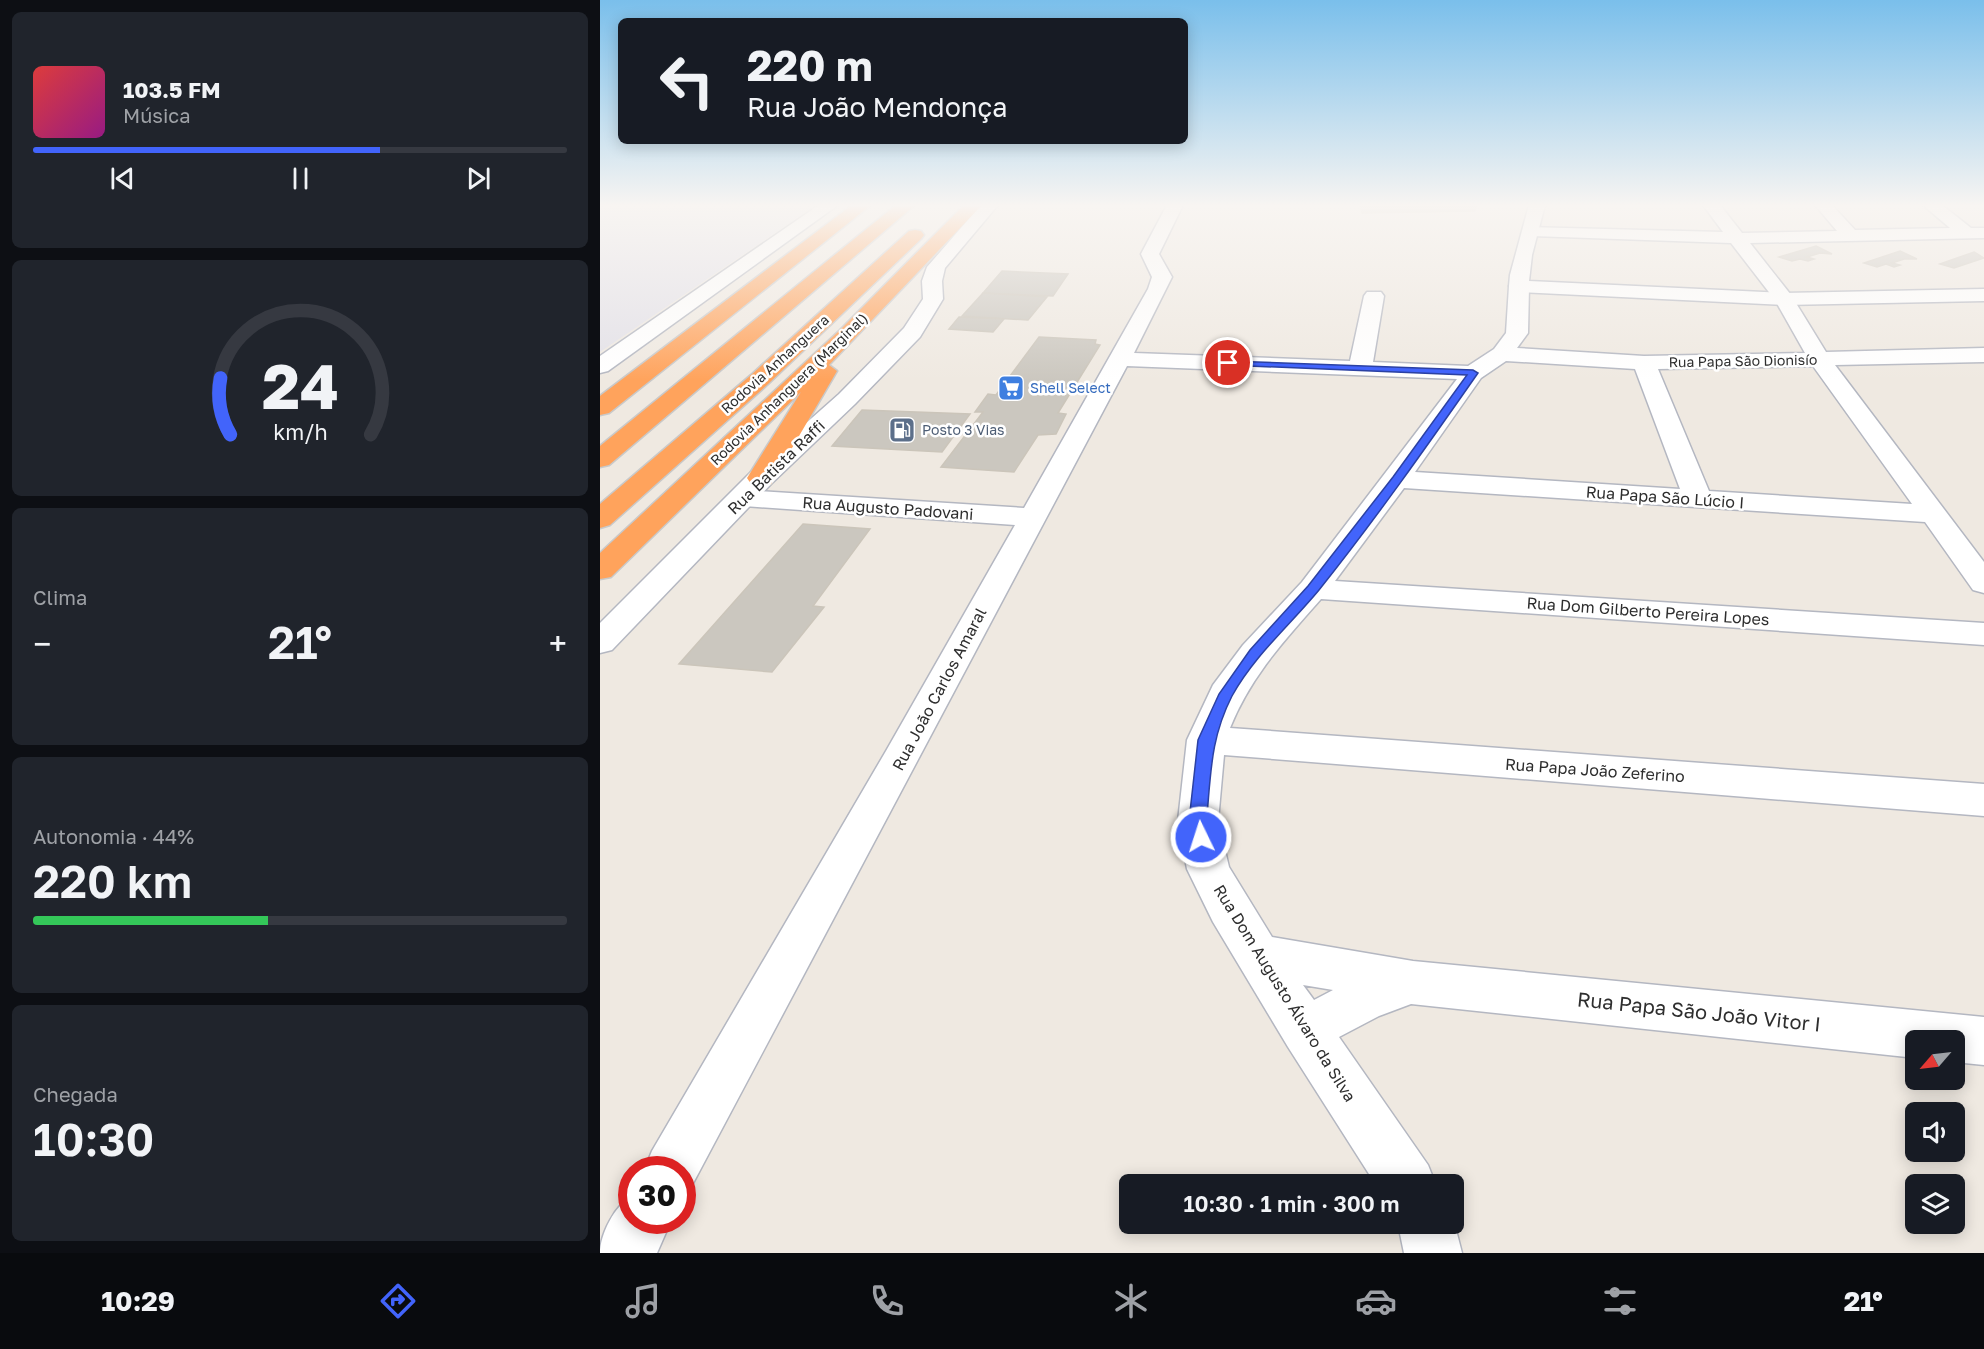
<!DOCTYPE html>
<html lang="pt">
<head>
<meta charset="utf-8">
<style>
  body { margin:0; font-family:"Golos Text",sans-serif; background:#20242c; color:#f1f3f6; height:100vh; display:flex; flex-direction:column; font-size:22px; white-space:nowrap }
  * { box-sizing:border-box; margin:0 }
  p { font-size:20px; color:#9ea1a6 }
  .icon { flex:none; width:33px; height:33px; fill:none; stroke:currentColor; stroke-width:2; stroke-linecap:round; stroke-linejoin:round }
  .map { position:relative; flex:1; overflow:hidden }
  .side { display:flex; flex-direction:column; gap:12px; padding:12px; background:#0d0f14; width:600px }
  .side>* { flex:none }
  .top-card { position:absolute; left:18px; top:18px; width:570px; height:126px; border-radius:9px; box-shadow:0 3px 15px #0003; background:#171b24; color:#f1f3f6; overflow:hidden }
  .needle { width:39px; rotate:242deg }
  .controls { position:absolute; left:1305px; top:1030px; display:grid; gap:12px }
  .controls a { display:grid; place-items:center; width:60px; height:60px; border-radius:9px; background:#171b24; box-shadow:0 3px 15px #0003; font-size:30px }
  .speed { position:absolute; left:18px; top:1156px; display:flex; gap:12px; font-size:30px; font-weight:700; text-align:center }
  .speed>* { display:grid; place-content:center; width:78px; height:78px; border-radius:50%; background:#171b24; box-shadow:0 3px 15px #0003; line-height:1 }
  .speed .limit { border:9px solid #d22; background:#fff; color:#111 }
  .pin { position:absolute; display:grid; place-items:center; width:51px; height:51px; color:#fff; margin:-26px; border:3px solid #fff; border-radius:50%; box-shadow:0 2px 6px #0007 }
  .me { position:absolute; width:66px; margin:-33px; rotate:356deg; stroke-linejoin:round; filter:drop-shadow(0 0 4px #0008) }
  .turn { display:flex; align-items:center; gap:21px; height:126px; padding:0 30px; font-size:27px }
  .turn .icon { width:78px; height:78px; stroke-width:2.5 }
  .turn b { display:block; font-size:42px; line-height:51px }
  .big { font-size:45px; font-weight:600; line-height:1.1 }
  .side .tile { flex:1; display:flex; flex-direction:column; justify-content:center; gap:9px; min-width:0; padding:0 21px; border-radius:9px; background:#20242c }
  .side .dial { align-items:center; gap:0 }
  .dial svg { height:156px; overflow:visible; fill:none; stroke:#363941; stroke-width:7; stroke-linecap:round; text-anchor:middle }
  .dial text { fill:#f1f3f6; stroke:none }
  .song { display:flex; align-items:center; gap:18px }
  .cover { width:72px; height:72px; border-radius:9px; background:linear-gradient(135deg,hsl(0 70% 55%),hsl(310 70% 35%)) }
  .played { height:6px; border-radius:3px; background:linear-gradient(90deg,#4264fb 65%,#363941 65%) }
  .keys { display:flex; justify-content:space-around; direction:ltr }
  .heat { display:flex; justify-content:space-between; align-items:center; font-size:33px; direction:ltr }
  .charge { height:9px; border-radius:4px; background:linear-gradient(90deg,#34c759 44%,#363941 0) }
  .trip { position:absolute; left:519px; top:1174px; width:345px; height:60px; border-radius:9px; background:#171b24; box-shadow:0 3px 15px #0003; font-weight:600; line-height:60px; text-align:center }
  .dock { display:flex; height:96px; justify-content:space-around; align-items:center; background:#090b0e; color:#9ea1a6 }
  .dock .icon { width:42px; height:42px }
  .dock .active { color:#4264fb }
  .dock b { font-size:27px; color:#f1f3f6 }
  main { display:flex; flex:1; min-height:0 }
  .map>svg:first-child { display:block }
  .industrial { fill:#e3e1e8 }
  .building { fill:#cbc7bf; stroke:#cbc5ba; stroke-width:1.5 }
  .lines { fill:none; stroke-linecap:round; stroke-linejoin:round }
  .street-casing { stroke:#b4b7c1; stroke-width:3 }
  .secondary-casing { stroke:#b4b7c1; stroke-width:3 }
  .highway-casing { stroke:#c9c9c9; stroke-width:3 }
  .street { fill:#fff; fill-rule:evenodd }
  .secondary { fill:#fff; fill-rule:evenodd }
  .highway { fill:#ffa35c; fill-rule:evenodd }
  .route { fill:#4264fb; stroke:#2b41a3; stroke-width:1.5 }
  .labels { text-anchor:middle; stroke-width:5; stroke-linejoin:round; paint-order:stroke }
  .far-street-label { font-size:14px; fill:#2e2e2e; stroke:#fff }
  .far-shop-label { font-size:14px; fill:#366cbe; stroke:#fff; text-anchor:start }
  .far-service-label { font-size:14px; fill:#4e5e75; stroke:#fff; text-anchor:start }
  .street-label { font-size:16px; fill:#2e2e2e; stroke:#fff }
  .near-street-label { font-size:20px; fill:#2e2e2e; stroke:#fff }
</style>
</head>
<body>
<main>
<section class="side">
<div class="tile">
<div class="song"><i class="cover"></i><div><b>103.5 FM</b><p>Música</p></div></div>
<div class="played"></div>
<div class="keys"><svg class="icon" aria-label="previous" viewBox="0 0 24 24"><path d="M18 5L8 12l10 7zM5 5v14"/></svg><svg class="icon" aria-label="pause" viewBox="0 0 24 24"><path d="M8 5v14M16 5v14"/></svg><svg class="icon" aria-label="next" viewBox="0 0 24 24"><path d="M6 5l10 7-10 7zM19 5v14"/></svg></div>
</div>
<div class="tile dial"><svg viewBox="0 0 100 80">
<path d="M14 69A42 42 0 1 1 86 69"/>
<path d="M14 69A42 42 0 0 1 9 40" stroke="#4264fb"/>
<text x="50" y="56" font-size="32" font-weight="700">24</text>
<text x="50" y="72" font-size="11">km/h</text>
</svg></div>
<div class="tile"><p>Clima</p>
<div class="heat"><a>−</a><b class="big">21°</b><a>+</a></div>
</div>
<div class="tile"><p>Autonomia · 44%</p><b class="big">220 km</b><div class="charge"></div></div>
<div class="tile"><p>Chegada</p><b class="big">10:30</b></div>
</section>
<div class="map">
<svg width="1384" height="1253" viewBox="0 0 1384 1253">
  <rect width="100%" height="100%" fill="#efe9e1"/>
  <path class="industrial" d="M0,205h216l-216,147z"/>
  <g class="building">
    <path d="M760,205h116l-1,6 -113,2z"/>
    <path d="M1216,246l16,8 -12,-1 -13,4 7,2 -6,2 -8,-2 -8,2 -13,-4z"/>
    <path d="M1300,251l17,8h-13l-12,4 8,2 -6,2 -8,-3 -9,3 -13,-4z"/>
    <path d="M1374,252l10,6 -30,10 -14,-4z"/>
    <path d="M402,271l66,3 -15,22 -70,-3z"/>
    <path d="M383,293l64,4 -19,23 -66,-4z"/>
    <path d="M359,317l45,2 -11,13 -44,-3z"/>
    <path d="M439,337l57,3 -1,4 5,1 -42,68 8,1 -10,20 -18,1 -24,37 -73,-5 42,-55h-8l13,-18 8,1z"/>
    <path d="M262,410l108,4 -28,38 -110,-6z"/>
    <path d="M203,524l67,5 -57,77 11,1 -52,65 -93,-8z"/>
  </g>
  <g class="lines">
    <defs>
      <g id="street">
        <path d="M567,205h16l-24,49 13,23 -38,76 216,8 14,-65 3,-4h14l3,4 -11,66 95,4 26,-17 12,-16 3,-47 10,-6 10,6 -1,47 -11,15 127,8 161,-3 -30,-53 -44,-57 -199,-7 -6,-1 -3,-4 3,-4 197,5 -20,-27h17l22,28 95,-2 -22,-26h17l23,25 95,-2 -27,-23h19l29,23h13v10l-234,5 41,52 35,57 158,-4v14l-149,3 149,197v31l-11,-3 -48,-68 -521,-34 -69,93 649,42v22l-663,-46c-37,42 -70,77 -91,129l754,56v32l-760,-61 -6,66 11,46 43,70 141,24 571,56v48l-30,-3v-21h-38v17l-505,-54 -32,12 -40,21 89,128 8,20h-60l-88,-138 -75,-125 -26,-53 -9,-48 9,-81 26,-55 30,-40 59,-63 155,-203 -330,-13 -437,823 -8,4v-23h-38l8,-19 234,-400 129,-226 -271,-19 -10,-2 -4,-6 4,-6 10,-2 280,18 124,-219 4,-12 -11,-23zM906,361l129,8 45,120 -265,-17 66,-94zM1213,366l99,138 -203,-13 -51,-122zM703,985l30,5 -19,10z"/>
        <path d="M32,1197v24h39l-14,32h-57c0,-18 15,-49 32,-56z"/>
        <path d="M854,1222l8,31h-58l-6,-29h56z"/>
      </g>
      <g id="secondary">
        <path d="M219,205h19l-230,166 -8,2v-17z"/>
        <path d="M381,205h17l-53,63 -3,13 1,18 -23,38 -65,67 -84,80 -159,166 -12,3v-30l151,-151 88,-78 65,-66 19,-29 -1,-18 5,-14z"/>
        <path d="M929,205h16l-13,50 -3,26 255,12 200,-4v12l-200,4 -265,-13 -10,-6 1,-11z"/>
      </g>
      <g id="highway">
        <path d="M252,205h19l-262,208 -9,2v-19z"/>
        <path d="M296,205h19l-306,260 -9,2v-21z"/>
        <path d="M364,205h18l-153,160 8,6 -66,113 -10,2 -10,-2 -4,-6 54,-86 -190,185 -11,2v-26l240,-223z"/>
        <path d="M315,230l6,1 3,4 -3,4 -154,146 -157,140 -10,3v-24l151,-129 158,-144z"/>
      </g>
    </defs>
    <use href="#street" class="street-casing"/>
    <use href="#secondary" class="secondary-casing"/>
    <use href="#highway" class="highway-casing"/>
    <use href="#street" class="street"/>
    <use href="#secondary" class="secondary"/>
    <use href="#highway" class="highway"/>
  </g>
  <linearGradient id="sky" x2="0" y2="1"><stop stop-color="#7abfeb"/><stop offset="0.54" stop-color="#f8f5f2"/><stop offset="1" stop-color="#f8f5f2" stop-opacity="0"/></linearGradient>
  <rect width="1384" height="381" fill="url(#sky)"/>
  <path class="route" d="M628,361l245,9 5,3c-51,73 -103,147 -159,217 -29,35 -65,66 -87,106 -21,41 -21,75 -25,119 -1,10 4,18 0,27h-12l-6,-21 9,-81 21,-46 31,-44 58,-64 85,-109 74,-102 -242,-10 -1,-2z"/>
  <defs>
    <symbol id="supermarket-square" viewBox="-11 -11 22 22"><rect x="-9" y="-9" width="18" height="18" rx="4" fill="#3f7fe0" stroke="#fff"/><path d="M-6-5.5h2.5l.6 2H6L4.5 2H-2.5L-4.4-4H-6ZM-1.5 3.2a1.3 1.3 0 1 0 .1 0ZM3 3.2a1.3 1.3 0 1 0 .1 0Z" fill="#fff"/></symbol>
    <symbol id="fuel-square" viewBox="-11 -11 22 22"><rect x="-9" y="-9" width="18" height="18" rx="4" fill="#5c6f8a" stroke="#fff"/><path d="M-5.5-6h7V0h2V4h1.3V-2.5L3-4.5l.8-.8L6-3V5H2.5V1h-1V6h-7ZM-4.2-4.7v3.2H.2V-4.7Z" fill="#fff"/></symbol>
  </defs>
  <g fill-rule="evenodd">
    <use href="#supermarket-square" x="396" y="373" width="30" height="30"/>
    <use href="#fuel-square" x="287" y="415" width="30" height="30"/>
  </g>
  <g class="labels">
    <g class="far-street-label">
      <text transform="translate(1143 361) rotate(-1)" y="5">Rua Papa São Dionisío</text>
      <text transform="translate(175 364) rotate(-42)" y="5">Rodovia Anhanguera</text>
      <text transform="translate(189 389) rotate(-44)" y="5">Rodovia Anhanguera (Marginal)</text>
    </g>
    <g class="far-shop-label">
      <text x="430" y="393">Shell Select</text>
    </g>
    <g class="far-service-label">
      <text x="322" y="435">Posto 3 Vias</text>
    </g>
    <g class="street-label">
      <text transform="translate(176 467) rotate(-44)" y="6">Rua Batista Raffi</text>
      <text transform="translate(1065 497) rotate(4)" y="6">Rua Papa São Lúcio I</text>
      <text transform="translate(288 508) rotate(4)" y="6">Rua Augusto Padovani</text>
      <text transform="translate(1048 611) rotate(4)" y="6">Rua Dom Gilberto Pereira Lopes</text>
      <text transform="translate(339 689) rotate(-62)" y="6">Rua João Carlos Amaral</text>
      <text transform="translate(995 770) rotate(4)" y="6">Rua Papa João Zeferino</text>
      <text transform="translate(685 993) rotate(58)" y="6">Rua Dom Augusto Álvaro da Silva</text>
    </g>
    <g class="near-street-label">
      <text transform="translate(1099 1012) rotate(6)" y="7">Rua Papa São João Vitor I</text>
    </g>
  </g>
</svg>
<div class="controls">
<a><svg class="needle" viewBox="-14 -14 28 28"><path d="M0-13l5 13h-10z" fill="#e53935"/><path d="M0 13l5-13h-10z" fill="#9ea1a6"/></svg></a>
<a><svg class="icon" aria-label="sound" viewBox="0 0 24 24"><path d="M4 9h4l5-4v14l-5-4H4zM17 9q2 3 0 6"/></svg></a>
<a><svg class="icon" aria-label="layers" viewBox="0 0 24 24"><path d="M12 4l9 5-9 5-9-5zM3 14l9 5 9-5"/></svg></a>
</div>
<div class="speed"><div class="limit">30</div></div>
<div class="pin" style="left:628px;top:363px;background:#d93025"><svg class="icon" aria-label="arrive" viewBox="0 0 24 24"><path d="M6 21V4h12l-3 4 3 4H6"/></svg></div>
<svg class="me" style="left:601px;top:837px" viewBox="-20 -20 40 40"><circle r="17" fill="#4264fb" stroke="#fff" stroke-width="3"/><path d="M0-11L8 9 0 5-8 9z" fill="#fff"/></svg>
<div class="trip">10:30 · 1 min · 300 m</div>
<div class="top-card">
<div class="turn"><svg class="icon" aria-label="left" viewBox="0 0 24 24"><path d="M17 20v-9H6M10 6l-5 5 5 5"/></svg><div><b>220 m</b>Rua João Mendonça</div></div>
</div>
</div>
</main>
<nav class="dock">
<b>10:29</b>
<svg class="icon active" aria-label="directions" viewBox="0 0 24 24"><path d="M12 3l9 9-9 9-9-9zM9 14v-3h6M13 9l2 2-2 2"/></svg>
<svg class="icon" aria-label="music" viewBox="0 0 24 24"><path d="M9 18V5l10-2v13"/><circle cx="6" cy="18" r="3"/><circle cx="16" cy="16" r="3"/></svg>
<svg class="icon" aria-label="phone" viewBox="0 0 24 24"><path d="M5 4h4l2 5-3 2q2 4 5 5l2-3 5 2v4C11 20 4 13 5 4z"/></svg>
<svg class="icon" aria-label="climate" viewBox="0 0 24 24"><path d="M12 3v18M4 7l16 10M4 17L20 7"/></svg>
<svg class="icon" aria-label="car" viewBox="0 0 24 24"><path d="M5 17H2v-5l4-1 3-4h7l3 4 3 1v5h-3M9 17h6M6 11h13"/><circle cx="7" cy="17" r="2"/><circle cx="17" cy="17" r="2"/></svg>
<svg class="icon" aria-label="filters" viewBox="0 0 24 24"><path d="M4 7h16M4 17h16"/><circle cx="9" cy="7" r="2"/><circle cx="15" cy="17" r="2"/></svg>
<b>21°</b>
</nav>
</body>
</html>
